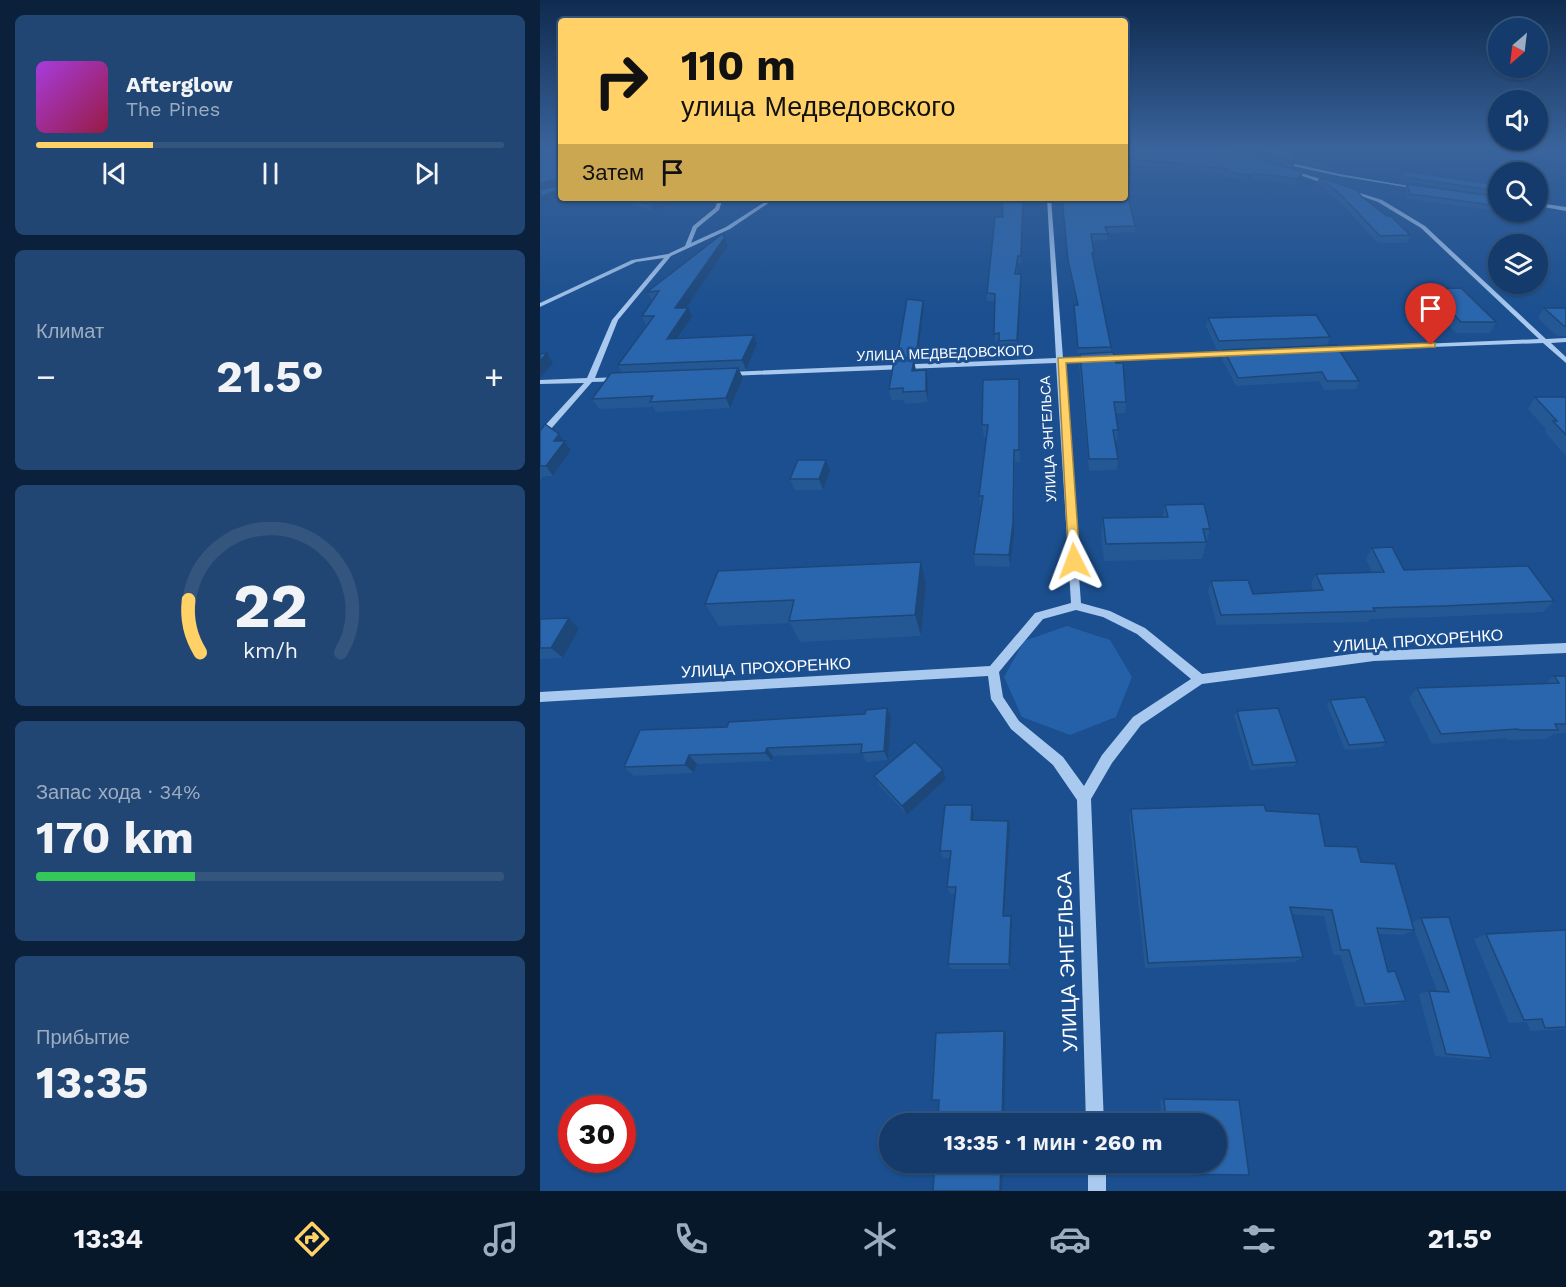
<!DOCTYPE html>
<html lang="ru">
<head>
<meta charset="utf-8">
<style>
  body { margin:0; font-family:"Work Sans",sans-serif; background:#214673; color:#f1f3f6; height:100vh; display:flex; flex-direction:column; font-size:22px; white-space:nowrap }
  * { box-sizing:border-box; margin:0 }
  p { font-size:20px; color:#9dadc1 }
  .icon { flex:none; width:33px; height:33px; fill:none; stroke:currentColor; stroke-width:2; stroke-linecap:round; stroke-linejoin:round }
  .map { position:relative; flex:1; overflow:hidden }
  .drawer { display:flex; flex-direction:column; gap:15px; padding:15px; background:#0b203b; width:540px }
  .drawer>* { flex:none }
  .top-card { position:absolute; left:18px; top:18px; width:570px; height:183px; border-radius:6px; box-shadow:0 2px 4px #0004,0 0 0 2px #33557e; background:#ffd166; color:#111; overflow:hidden }
  .needle { width:39px; rotate:208deg }
  .tools { position:absolute; left:948px; top:18px; display:grid; gap:12px }
  .tools a { display:grid; place-items:center; width:60px; height:60px; border-radius:50%; background:#143b6b; box-shadow:0 2px 4px #0004,0 0 0 2px #33557e; font-size:30px }
  .speed { position:absolute; left:18px; top:1095px; display:flex; gap:12px; font-size:30px; font-weight:700; text-align:center }
  .speed>* { display:grid; place-content:center; width:78px; height:78px; border-radius:50%; background:#143b6b; box-shadow:0 2px 4px #0004,0 0 0 2px #33557e; line-height:1 }
  .speed .limit { border:9px solid #d22; background:#fff; color:#111 }
  .pin { position:absolute; display:grid; place-items:center; width:51px; height:51px; color:#fff; margin:-62px -26px; border-radius:50% 50% 50% 0; rotate:-45deg; box-shadow:0 0 6px #0007 }
  .pin .icon { rotate:45deg }
  .me { position:absolute; width:66px; margin:-33px; rotate:357deg; stroke-linejoin:round; filter:drop-shadow(0 0 4px #0008) }
  .turn { display:flex; align-items:center; gap:21px; height:126px; padding:0 24px; font-size:27px }
  .turn .icon { width:78px; height:78px; stroke-width:2.5 }
  .turn b { display:block; font-size:42px; line-height:51px }
  .then { display:flex; align-items:center; height:57px; padding:0 24px; background:#0003; gap:12px; font-size:22px }
  .big { font-size:45px; font-weight:700; line-height:1.1 }
  .drawer .tile { flex:1; display:flex; flex-direction:column; justify-content:center; gap:9px; min-width:0; padding:0 21px; border-radius:9px; background:#214673 }
  .drawer .dial { align-items:center; gap:0 }
  .dial svg { height:156px; overflow:visible; fill:none; stroke:#33557e; stroke-width:7; stroke-linecap:round; text-anchor:middle }
  .dial text { fill:#f1f3f6; stroke:none }
  .song { display:flex; align-items:center; gap:18px }
  .cover { width:72px; height:72px; border-radius:9px; background:linear-gradient(135deg,hsl(280 70% 55%),hsl(340 70% 35%)) }
  .played { height:6px; border-radius:3px; background:linear-gradient(90deg,#ffd166 25%,#33557e 25%) }
  .keys { display:flex; justify-content:space-around; direction:ltr }
  .heat { display:flex; justify-content:space-between; align-items:center; font-size:33px; direction:ltr }
  .charge { height:9px; border-radius:4px; background:linear-gradient(90deg,#34c759 34%,#33557e 0) }
  .trip { position:absolute; left:339px; top:1113px; width:348px; height:60px; border-radius:30px; background:#143b6b; box-shadow:0 2px 4px #0004,0 0 0 2px #33557e; font-weight:700; line-height:60px; text-align:center }
  .tab-bar { display:flex; height:96px; justify-content:space-around; align-items:center; background:#08182b; color:#9dadc1 }
  .tab-bar .icon { width:42px; height:42px }
  .tab-bar .on { color:#ffd166 }
  .tab-bar b { font-size:27px; color:#f1f3f6 }
  main { display:flex; flex:1; min-height:0 }
  .map>svg:first-child { display:block }
  .green { fill:#2461a8 }
  .lines { fill:none; stroke-linecap:round; stroke-linejoin:round }
  .minor { fill:#a9c9ee; fill-rule:evenodd }
  .wall { fill:#245895 }
  .shaded-wall { fill:#1d4779 }
  .building { fill:#2a66ad; stroke:#1d4779; stroke-width:1.5 }
  .route { fill:#ffd166; stroke:#a68842; stroke-width:1.5 }
  .labels { text-anchor:middle; stroke-width:6; stroke-linejoin:round; paint-order:stroke }
  .far-street-label { font-size:14px; fill:#fff; stroke:#1b4f8f }
  .street-label { font-size:16px; fill:#fff; stroke:#1b4f8f }
  .near-street-label { font-size:20px; fill:#fff; stroke:#1b4f8f }
</style>
</head>
<body>
<main>
<section class="drawer">
<div class="tile">
<div class="song"><i class="cover"></i><div><b>Afterglow</b><p>The Pines</p></div></div>
<div class="played"></div>
<div class="keys"><svg class="icon" aria-label="previous" viewBox="0 0 24 24"><path d="M18 5L8 12l10 7zM5 5v14"/></svg><svg class="icon" aria-label="pause" viewBox="0 0 24 24"><path d="M8 5v14M16 5v14"/></svg><svg class="icon" aria-label="next" viewBox="0 0 24 24"><path d="M6 5l10 7-10 7zM19 5v14"/></svg></div>
</div>
<div class="tile"><p>Климат</p>
<div class="heat"><a>−</a><b class="big">21.5°</b><a>+</a></div>
</div>
<div class="tile dial"><svg viewBox="0 0 100 80">
<path d="M14 69A42 42 0 1 1 86 69"/>
<path d="M14 69A42 42 0 0 1 8 42" stroke="#ffd166"/>
<text x="50" y="56" font-size="32" font-weight="700">22</text>
<text x="50" y="72" font-size="11">km/h</text>
</svg></div>
<div class="tile"><p>Запас хода · 34%</p><b class="big">170 km</b><div class="charge"></div></div>
<div class="tile"><p>Прибытие</p><b class="big">13:35</b></div>
</section>
<div class="map">
<svg width="1026" height="1191" viewBox="0 0 1026 1191">
  <rect width="100%" height="100%" fill="#1b4f8f"/>
  <g class="green">
    <path d="M914,146h112v16z"/>
    <path d="M527,626l43,14 22,37 -16,40 -46,18 -48,-18 -18,-40 20,-36z"/>
  </g>
  <g class="lines">
    <g class="minor">
      <path d="M667,146h10l56,13 -2,1z"/>
      <path d="M755,164l44,10 81,14 -2,1 -79,-13 -46,-10z"/>
      <path d="M749,169l44,14v1l-4,1 -42,-14z"/>
      <path d="M804,188l38,12 43,26 121,113 20,-1v4l-15,1 15,14v6l-23,-20 -219,8 -2,-1 4,-2 213,-9 -118,-111 -43,-26 -34,-12z"/>
      <path d="M179,198h4l-4,12 -22,18 -6,15 35,-16 45,-29h5l-46,31 -59,27 -53,64 -23,58 26,-1h3v4l-32,1 -49,56h-3v-7l44,-48 -44,1v-4l47,-2 25,-58 52,-62 -28,4 -94,44 -2,1v-4l92,-43 36,-6 17,-8 8,-20 22,-18z"/>
      <path d="M507,198h4l12,160 172,-7 4,2 -4,2 -172,7 18,241 29,8 35,17 57,46 172,-23 192,-8v10l-192,8 -172,23 -61,41 -29,38 -21,36 13,325h-18l-9,-324 -24,-35 -42,-36 -20,-30 -3,-23 -448,26v-10l450,-26 45,-53 36,-10 -15,-240 -327,13 -4,-2 4,-2 327,-14zM536,610l27,7 34,17 54,45 -58,38 -31,38 -18,31 -21,-29 -44,-36 -16,-24 -4,-25 44,-53z"/>
      <path d="M998,203l28,4v4l-28,-5z"/>
      <rect x="548" y="1162" width="18" height="29"/>
    </g>
  </g>
  <g class="wall">
    <path d="M585,146l178,26 -2,6 -5,7 -44,-7 -6,2 -22,-3v-2l-52,-7 -47,-3z"/>
    <path d="M685,146h43l62,18 -2,5 -32,-7 -3,1 -1,5z"/>
    <path d="M585,169l8,20 -1,6h-4l7,31v6l-27,1 -1,7 -15,1 2,12 -1,6 18,88v5l5,11 10,39 -1,11h-10l3,17 -1,11h-2l3,18 -1,11 -28,1 -10,-106 1,-10h-2l-4,-43v-7h3l-9,-39 -6,-68h63z"/>
    <path d="M863,171l95,14v11l-95,-15 -2,-5z"/>
    <path d="M779,177l42,19 49,39 -3,8h-29l-39,-42 -22,-18z"/>
    <path d="M867,184l91,13v14l-90,-12 -3,-11z"/>
    <path d="M81,198h80l-11,4 -9,-2 -28,11 -30,-9z"/>
    <path d="M484,198l-3,65h-3l-1,11 4,7 -3,67h-18l-1,-7h-4v-40h-8v-8l16,-76z"/>
    <path d="M962,212h16l-1,2z"/>
    <path d="M188,246l-42,62 6,9 -14,22 76,-4 3,9 -11,26h-7l4,8 -13,30 -74,4 -3,-5 -54,2 -7,-10 30,-26 -4,-8 28,-40 -4,-9 10,-16 -5,-8z"/>
    <path d="M889,289l67,33 -6,11h-34l-31,-34z"/>
    <path d="M384,307l-7,55 -3,1 2,8 12,11v20l-23,2 -1,-4h-13l-2,-11 8,-28v-3z"/>
    <path d="M1004,308h22v28h-9l-19,-18z"/>
    <path d="M668,318l122,19 -3,8 -110,5 -11,-24z"/>
    <path d="M684,350l135,31 -3,8 -32,1 -5,-9 -83,5 -14,-27z"/>
    <path d="M479,390l1,72h-5l-1,73 -4,32 -35,-1 -1,-12 7,-47 -2,-11 8,-59h-3l-2,-12z"/>
    <path d="M995,397h31v59l-21,-24 1,-3 -18,-20z"/>
    <path d="M0,431l19,3 12,16 -18,26h-10l-3,4z"/>
    <path d="M286,460l4,11 -7,19h-28l-5,-11z"/>
    <path d="M625,505l45,24 -8,30 -98,2 -3,-26 2,-17 60,-1z"/>
    <path d="M832,548l32,22 150,31 -11,11 -108,5 -65,2 -2,3 -151,3 -9,-33 3,-11 42,13 60,-3 -2,-7 5,-10 56,-2 -6,-13z"/>
    <path d="M386,584l-5,52 -121,6 -10,-19 -71,3 -14,-22z"/>
    <path d="M29,618l10,11 -16,29 -23,1v-40z"/>
    <path d="M1014,676h12v57l-13,1 -7,5 -39,1 -1,-2 -74,6 -23,-46 8,-10 129,-5z"/>
    <path d="M790,700l56,42 -4,5 -37,3 -18,-45z"/>
    <path d="M697,711l60,51 -3,4 -44,4 -16,-54z"/>
    <path d="M351,717l-3,43 -22,2 -4,-9 -89,3 -1,5 -75,3 -3,9 -60,3 -10,-9 103,-40z"/>
    <path d="M403,770l3,9 -39,36 -28,-30 -5,-9z"/>
    <path d="M432,805l2,9v6l34,1 2,8 -5,87h6l1,7 -2,46h-59l-3,-5 7,-70h-5l-3,-7 3,-29h-7l-3,-7z"/>
    <path d="M591,809l135,2 59,35 36,16 53,68 -11,5 -24,-1 9,38 18,29 -11,4 -39,2 -16,-52h-7l-9,-39 -32,-2 11,43 -8,5 -150,6 -16,-151z"/>
    <path d="M881,918l70,140 -12,2 -44,-4 -16,-62 10,-3h8l-25,-68z"/>
    <path d="M1026,930v99l-36,2 -3,-9 -18,1 -35,-84 12,-5z"/>
    <path d="M624,1099l75,1 10,75 -79,-1 -5,-2v-10h51v-38h-54l-2,-24z"/>
  </g>
  <g class="shaded-wall">
    <path d="M763,172l-2,6 -5,7 2,-6z"/>
    <path d="M713,173l-1,5 -6,2 1,-5z"/>
    <path d="M18,179l2,5 -20,5v-6z"/>
    <path d="M21,189v7l-21,7v-6z"/>
    <path d="M131,198h9l1,2 -28,11 -2,-6z"/>
    <path d="M149,198h12l-11,4z"/>
    <path d="M185,237l3,9 -48,71 -5,-9z"/>
    <path d="M481,274v7l-3,67 -1,-8z"/>
    <path d="M383,301l1,6 -7,55 -1,-5z"/>
    <path d="M148,308l4,9 -21,31 -4,-9z"/>
    <path d="M214,335l3,9 -11,26 -4,-10z"/>
    <path d="M7,353l6,10 -13,15v-17z"/>
    <path d="M374,360l2,11h-4z"/>
    <path d="M198,368l5,10 -13,30 -4,-10z"/>
    <path d="M386,370l2,12v20l-2,-11z"/>
    <path d="M19,434l12,16 -18,26 -7,-10 8,-25z"/>
    <path d="M474,450v85l-4,32 -1,-12z"/>
    <path d="M286,460l4,11 -7,19 -4,-11z"/>
    <path d="M381,562l5,22 -5,52 -6,-21z"/>
    <path d="M29,618l10,11 -16,29 -12,-10z"/>
    <path d="M347,708l4,9 -3,43 -4,-9z"/>
    <path d="M227,748l6,8 -1,5 -7,-8z"/>
    <path d="M149,755l8,9 -3,9 -9,-8z"/>
    <path d="M403,770l3,9 -39,36 -5,-9z"/>
    <path d="M432,805l2,9 -1,15 -2,-9z"/>
    <path d="M468,821l2,8 -6,93 -1,-6z"/>
    <path d="M471,916l1,7 -2,46 -1,-5z"/>
    <path d="M464,1031l2,3 -2,90h-2z"/>
    <path d="M461,1162h2l-1,29h-2z"/>
  </g>
  <g class="building">
    <path d="M0,146h21v28l-4,1 4,1v13l-21,8v-7l20,-5 1,-4 -3,-2 -18,4z"/>
    <path d="M585,146h95l83,26 -5,7 -45,-6 -6,2 -22,-4 2,-2 -55,-6 -47,-4z"/>
    <path d="M702,146h26l25,6 30,5 7,7 -33,-8 -4,3v3z"/>
    <path d="M585,169l8,20h-7l9,37 -30,1 3,7h-17l3,19h-2l19,94 -33,1 -4,-43h4l-10,-45 -6,-62h63z"/>
    <path d="M863,171l95,14v6l-94,-14z"/>
    <path d="M779,177l38,13 4,6 26,20h4l19,19 -30,1 -39,-41z"/>
    <path d="M867,184l91,13v9l-88,-12z"/>
    <path d="M84,198h47l-20,7z"/>
    <path d="M462,198h21l-2,58h-3l-3,18h6l-4,66 -18,1v-8l-5,1 1,-40 -8,-1 8,-76h8z"/>
    <path d="M182,234l3,3 -50,71h13l-21,31 87,-4 -12,25 -124,5 36,-49h-12l17,-25 -12,1z"/>
    <path d="M921,288l35,34h-35l-32,-33z"/>
    <path d="M367,299l16,2 -7,56 -19,1z"/>
    <path d="M1004,308h22v18h-2z"/>
    <path d="M776,315l14,22 -111,4 -11,-23z"/>
    <path d="M796,345l23,36h-32l-5,-9 -84,6 -14,-28z"/>
    <path d="M573,352l3,11h7l3,39h-12l4,28h-5l5,29h-29l-9,-105z"/>
    <path d="M7,353l-7,8v-7z"/>
    <path d="M374,360l-2,11 14,-1v21l-23,1v-4l-14,1 5,-28z"/>
    <path d="M198,368l-12,30 -76,4 3,-6 -61,3 19,-26z"/>
    <path d="M479,379v71h-5l-1,73 -4,32 -35,-1 9,-58h-4l9,-71h-6l1,-45z"/>
    <path d="M995,397h31v38l-13,-14h4z"/>
    <path d="M5,424l14,10 -5,7h11l-19,25h-6v-35z"/>
    <path d="M258,460h28l-7,19h-29z"/>
    <path d="M664,504l6,25h-7l3,13 -100,2 -3,-26 65,-1 -3,-12z"/>
    <path d="M852,547l12,23 124,-4 26,35 -111,5 -70,2 2,3 -154,4 -10,-34 37,-1 5,14 70,-4 -7,-16 68,-2 -12,-24z"/>
    <path d="M381,562l-6,53 -126,6 5,-21 -89,4 13,-33z"/>
    <path d="M29,618l-18,30h-11v-29z"/>
    <path d="M1014,676h12v48h-11l3,6h-39l-1,-1 -77,5 -24,-46 142,-5z"/>
    <path d="M825,697l21,45 -37,3 -19,-45z"/>
    <path d="M347,708l-3,43 -23,2 1,-9 -95,4 -2,5 -76,2 -4,10 -61,2 16,-37 87,-3 2,-5 136,-8 1,-4z"/>
    <path d="M738,708l19,54 -44,3 -16,-54z"/>
    <path d="M375,742l28,28 -41,36 -28,-30z"/>
    <path d="M405,805h27l-1,15 37,1 -5,95h8l-2,48h-61l8,-77h-9l4,-36h-11z"/>
    <path d="M724,805l2,6 53,3 6,32 32,1 4,15 34,2 19,66 -37,-2 11,44 7,-1 11,30 -41,3 -16,-54h-8l-9,-40 -42,-3 13,50 -155,6 -17,-154z"/>
    <path d="M909,917l42,141 -45,-4 -17,-63 20,1 -28,-74z"/>
    <path d="M1026,930v97l-21,1 -3,-9 -18,1 -38,-86z"/>
    <path d="M464,1031l-2,93h-64l1,-24h-7l4,-67z"/>
    <path d="M624,1099l75,1 10,75 -79,-1 -1,-12h47v-38h-50z"/>
    <path d="M395,1162h66l-1,29h-67z"/>
  </g>
  <linearGradient id="sky" x2="0" y2="1"><stop stop-color="#0f2b4f"/><stop offset="0.47" stop-color="#39639b"/><stop offset="1" stop-color="#39639b" stop-opacity="0"/></linearGradient>
  <rect width="1026" height="313" fill="url(#sky)"/>
  <path class="route" d="M891,343h4v4l-369,16 14,198 -6,5 -5,-1 -11,-207z"/>
  <g class="labels">
    <g class="far-street-label">
      <text transform="translate(405 353) rotate(-2)" y="5">УЛИЦА МЕДВЕДОВСКОГО</text>
      <text transform="translate(508 439) rotate(-93)" y="5">УЛИЦА ЭНГЕЛЬСА</text>
    </g>
    <g class="street-label">
      <text transform="translate(878 640) rotate(-4)" y="6">УЛИЦА ПРОХОРЕНКО</text>
      <text transform="translate(226 667) rotate(-3)" y="6">УЛИЦА ПРОХОРЕНКО</text>
    </g>
    <g class="near-street-label">
      <text transform="translate(527 962) rotate(-92)" y="7">УЛИЦА ЭНГЕЛЬСА</text>
    </g>
  </g>
</svg>
<div class="tools">
<a><svg class="needle" viewBox="-14 -14 28 28"><path d="M0-13l5 13h-10z" fill="#e53935"/><path d="M0 13l5-13h-10z" fill="#9dadc1"/></svg></a>
<a><svg class="icon" aria-label="sound" viewBox="0 0 24 24"><path d="M4 9h4l5-4v14l-5-4H4zM17 9q2 3 0 6"/></svg></a>
<a><svg class="icon" aria-label="search" viewBox="0 0 24 24"><circle cx="10" cy="10" r="6"/><path d="M15 15l6 6"/></svg></a>
<a><svg class="icon" aria-label="layers" viewBox="0 0 24 24"><path d="M12 4l9 5-9 5-9-5zM3 14l9 5 9-5"/></svg></a>
</div>
<div class="speed"><div class="limit">30</div></div>
<div class="pin" style="left:891px;top:345px;background:#d93025"><svg class="icon" aria-label="arrive" viewBox="0 0 24 24"><path d="M6 21V4h12l-3 4 3 4H6"/></svg></div>
<svg class="me" style="left:534px;top:561px" viewBox="-20 -20 40 40"><path d="M0-17L14 15 0 8-14 15z" fill="#ffd166" stroke="#fff" stroke-width="4"/></svg>
<div class="trip">13:35 · 1 мин · 260 m</div>
<div class="top-card">
<div class="turn"><svg class="icon" aria-label="right" viewBox="0 0 24 24"><path d="M7 20v-9h11M14 6l5 5-5 5"/></svg><div><b>110 m</b>улица Медведовского</div></div>
<div class="then">Затем<svg class="icon" aria-label="arrive" viewBox="0 0 24 24"><path d="M6 21V4h12l-3 4 3 4H6"/></svg></div>
</div>
</div>
</main>
<nav class="tab-bar">
<b>13:34</b>
<svg class="icon on" aria-label="directions" viewBox="0 0 24 24"><path d="M12 3l9 9-9 9-9-9zM9 14v-3h6M13 9l2 2-2 2"/></svg>
<svg class="icon" aria-label="music" viewBox="0 0 24 24"><path d="M9 18V5l10-2v13"/><circle cx="6" cy="18" r="3"/><circle cx="16" cy="16" r="3"/></svg>
<svg class="icon" aria-label="phone" viewBox="0 0 24 24"><path d="M5 4h4l2 5-3 2q2 4 5 5l2-3 5 2v4C11 20 4 13 5 4z"/></svg>
<svg class="icon" aria-label="climate" viewBox="0 0 24 24"><path d="M12 3v18M4 7l16 10M4 17L20 7"/></svg>
<svg class="icon" aria-label="car" viewBox="0 0 24 24"><path d="M5 17H2v-5l4-1 3-4h7l3 4 3 1v5h-3M9 17h6M6 11h13"/><circle cx="7" cy="17" r="2"/><circle cx="17" cy="17" r="2"/></svg>
<svg class="icon" aria-label="filters" viewBox="0 0 24 24"><path d="M4 7h16M4 17h16"/><circle cx="9" cy="7" r="2"/><circle cx="15" cy="17" r="2"/></svg>
<b>21.5°</b>
</nav>
</body>
</html>
